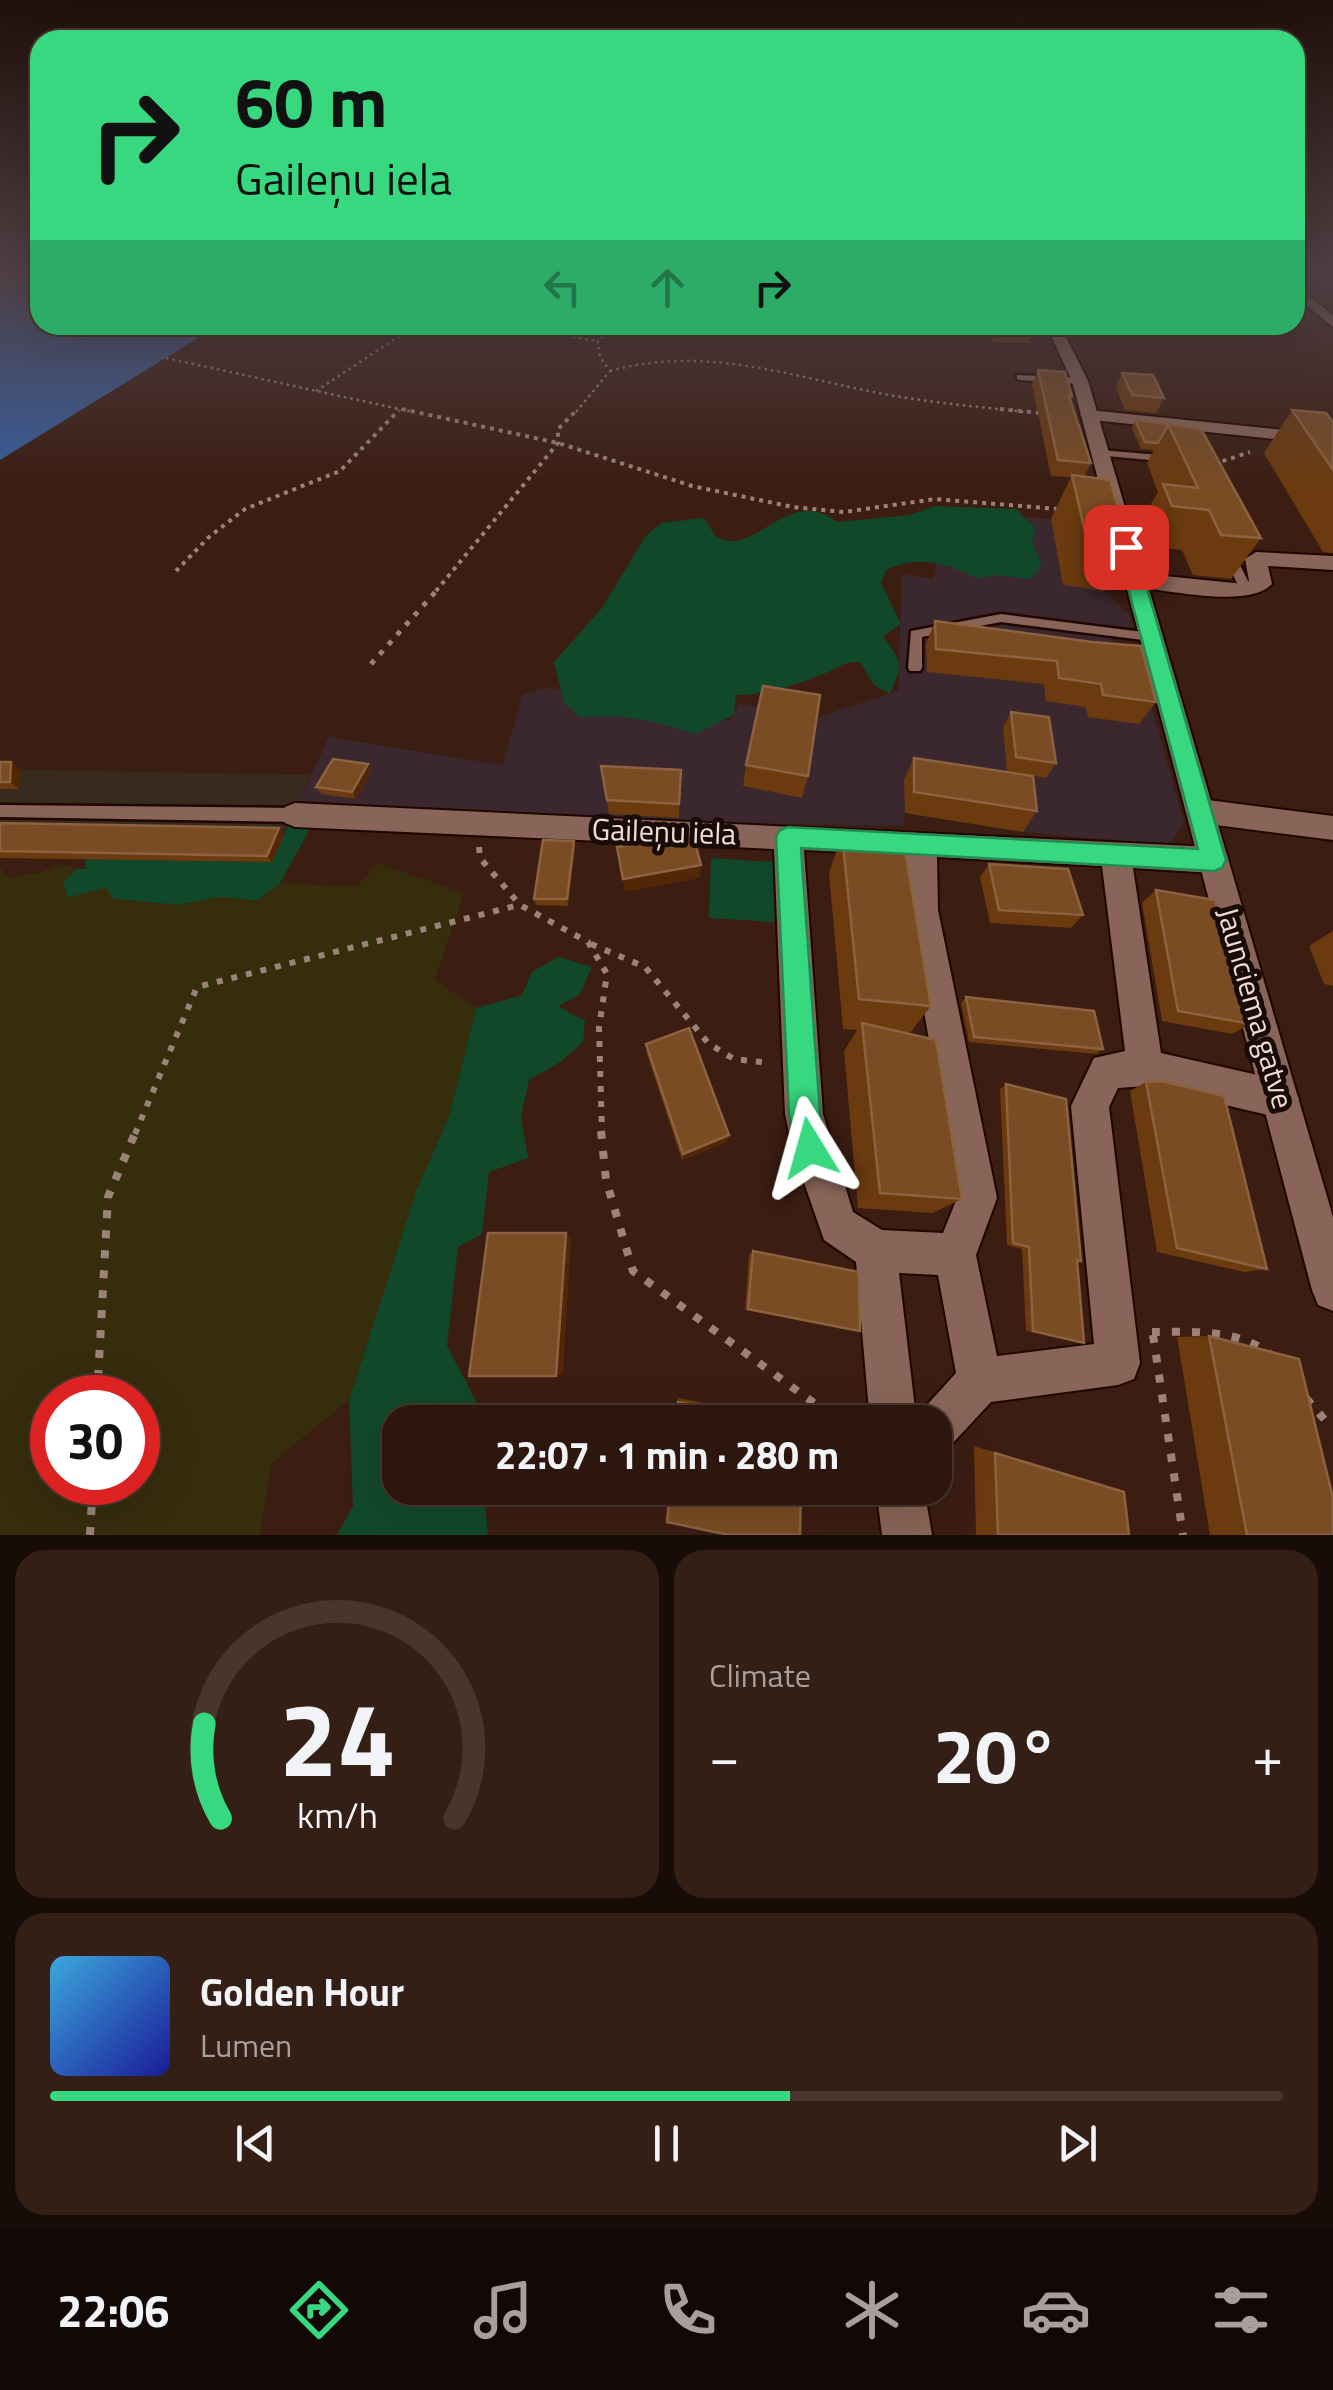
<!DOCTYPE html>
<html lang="en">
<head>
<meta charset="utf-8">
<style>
  body { margin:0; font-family:"Titillium Web",sans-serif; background:#341f17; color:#f1f3f6; height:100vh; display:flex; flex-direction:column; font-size:38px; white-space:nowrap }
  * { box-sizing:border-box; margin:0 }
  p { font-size:32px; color:#a69f9e }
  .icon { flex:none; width:55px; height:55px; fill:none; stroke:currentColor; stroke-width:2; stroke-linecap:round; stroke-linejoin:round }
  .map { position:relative; height:1535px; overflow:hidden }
  .panel { display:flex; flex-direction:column; gap:15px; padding:15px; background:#180c08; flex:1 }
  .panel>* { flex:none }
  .hud { position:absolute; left:30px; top:30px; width:1275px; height:305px; border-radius:30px; box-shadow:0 10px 40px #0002,0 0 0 2px #48352e; background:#37d880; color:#111; overflow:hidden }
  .speed { position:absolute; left:30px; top:1375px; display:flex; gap:20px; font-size:50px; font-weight:700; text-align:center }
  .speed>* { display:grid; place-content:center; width:130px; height:130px; border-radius:50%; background:#2c160e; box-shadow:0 10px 40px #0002,0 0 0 2px #48352e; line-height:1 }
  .speed .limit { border:15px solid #d22; background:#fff; color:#111 }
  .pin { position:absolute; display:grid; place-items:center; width:85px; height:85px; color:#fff; margin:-42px; border-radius:20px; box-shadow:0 5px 15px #0006 }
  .me { position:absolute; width:110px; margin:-55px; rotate:352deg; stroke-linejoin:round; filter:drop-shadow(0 0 8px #0008) }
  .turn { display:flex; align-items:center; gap:35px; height:210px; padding:0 40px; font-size:45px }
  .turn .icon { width:130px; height:130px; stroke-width:2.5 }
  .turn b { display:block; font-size:70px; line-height:85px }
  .lanes { display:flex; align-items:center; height:95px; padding:0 40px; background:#0003; justify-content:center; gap:50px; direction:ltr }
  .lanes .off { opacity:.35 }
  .big { font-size:75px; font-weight:700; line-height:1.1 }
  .panel .widget { flex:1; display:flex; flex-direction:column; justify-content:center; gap:15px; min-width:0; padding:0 35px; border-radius:30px; background:#341f17 }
  .panel .dial { align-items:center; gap:0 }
  .dial svg { height:260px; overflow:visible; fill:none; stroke:#48352e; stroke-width:7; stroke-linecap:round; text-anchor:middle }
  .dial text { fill:#f1f3f6; stroke:none }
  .song { display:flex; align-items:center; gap:30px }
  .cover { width:120px; height:120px; border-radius:15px; background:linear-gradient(135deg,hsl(200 70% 55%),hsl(240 70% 35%)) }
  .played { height:10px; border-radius:5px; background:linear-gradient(90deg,#37d880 60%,#48352e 60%) }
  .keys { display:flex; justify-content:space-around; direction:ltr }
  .heat { display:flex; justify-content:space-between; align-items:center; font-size:55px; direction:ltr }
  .panel .tiles { flex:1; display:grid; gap:15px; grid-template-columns:1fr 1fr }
  .widget:last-child { grid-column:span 2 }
  .trip { position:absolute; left:382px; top:1405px; width:570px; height:100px; border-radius:30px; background:#2c160e; box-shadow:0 10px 40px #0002,0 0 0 2px #48352e; font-weight:700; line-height:100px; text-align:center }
  .tabs { display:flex; height:160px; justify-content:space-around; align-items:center; background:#120906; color:#a69f9e }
  .tabs .icon { width:70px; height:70px }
  .tabs .current { color:#37d880 }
  .tabs b { font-size:45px; color:#f1f3f6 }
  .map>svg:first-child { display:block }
  .commercial { fill:#3a282e }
  .industrial { fill:#372b1d }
  .green { fill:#12482a }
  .sand { fill:#362d0d; fill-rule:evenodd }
  .water { fill:#385e9e }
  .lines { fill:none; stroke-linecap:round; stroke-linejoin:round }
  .service-casing { stroke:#200600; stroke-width:5 }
  .minor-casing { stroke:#200600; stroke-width:4 }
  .secondary-casing { stroke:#200600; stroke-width:4 }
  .path-far4 { stroke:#9b8379; stroke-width:2.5; stroke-dasharray:2.5 4; stroke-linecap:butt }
  .path-far3 { stroke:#9b8379; stroke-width:4; stroke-dasharray:4 5; stroke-linecap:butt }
  .path-far2 { stroke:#9b8379; stroke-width:5; stroke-dasharray:5 8; stroke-linecap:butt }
  .path-far1 { stroke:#9b8379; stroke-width:6; stroke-dasharray:6 9; stroke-linecap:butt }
  .path { stroke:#9b8379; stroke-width:8; stroke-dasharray:8 12; stroke-linecap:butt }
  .service { fill:#886558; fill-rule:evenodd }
  .minor { fill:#886558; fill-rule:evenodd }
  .secondary { fill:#886558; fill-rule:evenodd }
  .wall { fill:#6b3a0f }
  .shaded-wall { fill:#522707 }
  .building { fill:#794c24; stroke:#8c6240; stroke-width:2.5 }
  .route { fill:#37d880; stroke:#248c53; stroke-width:2.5 }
  .labels { text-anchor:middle; stroke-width:10; stroke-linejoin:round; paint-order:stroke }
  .street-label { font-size:30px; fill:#f0dcd4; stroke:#190c07 }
</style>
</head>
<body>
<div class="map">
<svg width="1333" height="1535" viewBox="0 0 1333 1535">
  <rect width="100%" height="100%" fill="#3b1d12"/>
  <path class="commercial" d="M950,509l138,14 16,68 26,25 2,11 -21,2 1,11 24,12 48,171 -15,22 -146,-13 -118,-19 -1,13 -225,-4 -380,-21 30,-64 174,28 19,-70 24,-7 184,33 9,-17 76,14 83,-27 4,-117 31,5z"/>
  <path class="industrial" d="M0,769l249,5 61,1 -38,87 -272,-4z"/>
  <g class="green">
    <path d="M935,506l81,3 20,20 -4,13 10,23 -11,14 -36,-4 -17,4c-32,-16 -59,-24 -92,-9l-5,13 20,41 -18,12c19,26 20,28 7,58l-16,-9 -14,-23c-18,-1 -21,6 -37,12 -26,11 -59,21 -87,21l-2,20 -39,19c-40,-13 -72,-21 -114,-16l-17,-15 -10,-41 48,-54 43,-71 16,-14 43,-5 12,19c38,22 73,-53 121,-15l73,-7z"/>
    <path d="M289,824l21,5 -30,54 -24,18 -35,-4 -43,8 -65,-6 -8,-11 -38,10 -4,-16 13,-13h10v-10l186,3z"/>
    <path d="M711,858l62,4 2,60 -66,-4z"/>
    <path d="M558,957l34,10 -13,28 -21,11 27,15 -2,21 -21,19 -33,19 -8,37 7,41 -39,14 -7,62 -24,13 -11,99 30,57 1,19h-78v66h84l4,47h-151l16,-29 -4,-106 67,-209 33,-75 27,-108 46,-13 10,-23z"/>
  </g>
  <path class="sand" d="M377,863l87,30 -29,87 41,28 -27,108 -33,75 -67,209 -77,63 -12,72h-260v-667l10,10 31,-6 18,-8 17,5 -13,13 5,16 38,-10 8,11 64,6 43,-8 35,4 24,-18 77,4zM52,1398h86v84h-86z"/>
  <path class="water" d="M0,273h40v52h179l-219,135z"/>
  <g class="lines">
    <defs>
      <g id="service">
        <path d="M1023,325h8l2,4 25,1 4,2 -4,2 -28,-1z"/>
        <path d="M1017,375l63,3 4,3 -4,3 -60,-4 -3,-1z"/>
        <path d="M1100,450l71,6 5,3 -5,3 -75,-7 -1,-2z"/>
        <path d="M1229,551l6,4 18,36 -2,3 -4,1 -6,-4 -18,-36z"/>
        <path d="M1001,614l150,19 6,4 -6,4 -150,-19 -79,15v31l-2,3h-10l-2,-3 3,-37z"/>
        <path d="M0,805l295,3 6,2 2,5 -2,5 -6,2 -295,-5z"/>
      </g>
      <g id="minor">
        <path d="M1295,285l38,30v12l-38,-31z"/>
        <path d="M1089,410l244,25v10l-250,-26 -3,-4z"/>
        <path d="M1256,552l77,4v14l-65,-4 4,18c-23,25 -104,6 -137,3l-11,-7 11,-7 109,11 5,-3 -4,-22z"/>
        <path d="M1200,799l133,17v24l-133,-17 -10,-4 -4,-8 4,-8z"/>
        <path d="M295,803l918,44 11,4 4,9 -4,9 -11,4 -80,-5 28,185 119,27 13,6 6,13 -6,13 -13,6 -135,-32 -27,2 -9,19 31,256 -6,16 -16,6 -127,17 -39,42 -17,6v-28h-65l-14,-160 -32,-22 -32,-92 -7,-34 -11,-265 -479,-22 -10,-4 -4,-8 4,-8zM804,850l103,5 -1,55 51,288 -14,35 -61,-3 -29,-18 -30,-98zM937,857l165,9 23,185 -31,7 -23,48 23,238 -97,12 -21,-101 21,-57 -59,-288zM899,1273l39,2 18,98 -40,44z"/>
        <path d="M876,1488h48l8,47h-50z"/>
      </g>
      <path id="secondary" d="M1046,325h14l28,56 245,836v94l-15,-6 -6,-15 -240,-909z"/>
    </defs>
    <use href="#service" class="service-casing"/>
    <use href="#minor" class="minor-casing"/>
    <use href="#secondary" class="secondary-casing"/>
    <g class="path-far4">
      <path d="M502,325l95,16"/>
      <path d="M166,358l247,54"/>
      <path d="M610,371c95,-27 186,7 279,24 46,8 92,12 137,17"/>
      <path d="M316,391l100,-66"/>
      <path d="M576,412l34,-41 -10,-14 -2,-16 15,-16"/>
    </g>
    <g class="path-far3">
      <path d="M402,409l156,34 134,43 101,21 51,5 91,-13 123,10"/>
      <path d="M1000,409l41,4"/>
      <path d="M1214,464l36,-12"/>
      <path d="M176,571l33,-34 36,-28 95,-38 59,-61"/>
      <path d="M436,591l122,-148v-14l20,-20"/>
    </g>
    <path class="path-far2" d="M371,664l67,-75"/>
    <g class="path-far1">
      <path d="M479,847l1,11 40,47 68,37 19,32 -8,54 3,106"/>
      <path d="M591,944l54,23 64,77 25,15 36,4"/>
      <path d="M135,1134l62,-147 322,-82"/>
    </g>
    <g class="path">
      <path d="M601,1131l5,49 27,91 207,151"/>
      <path d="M1152,1332c40,0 86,-4 119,23"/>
      <path d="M1153,1335l30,200"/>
      <path d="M97,1398l11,-201 28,-66"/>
      <path d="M1306,1398l24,28"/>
      <path d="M90,1535l3,-53"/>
    </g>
    <use href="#service" class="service"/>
    <use href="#minor" class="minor"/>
    <use href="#secondary" class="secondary"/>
  </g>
  <g class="wall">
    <path d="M985,325h40l6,11 -3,7 -35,-1z"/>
    <path d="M1038,370l34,26 -1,4 20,63 -7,14 45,70 -25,44 -41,-6 -12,-66 20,-42 -20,-1 -19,-92z"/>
    <path d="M1122,373l42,25 -8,15 -31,-3 -9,-23z"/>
    <path d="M1292,410l41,12v131l-10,-1 -59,-99z"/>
    <path d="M1135,420l32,4 94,114 -30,41 -38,-4 -11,-25 -35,-4 -8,-22 19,-32 -11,-29 7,-13 -13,-1 -9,-21z"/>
    <path d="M935,621l157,21 64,60 -17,22 -51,-7 -2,-10 -40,-6 -2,-17 -117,-12 -1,-28z"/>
    <path d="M1011,712l45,51 -10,15 -39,-7 -4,-44z"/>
    <path d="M914,758l123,53 -14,21 -118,-19 -1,-33z"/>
    <path d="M0,762h11l8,7v20h-19z"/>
    <path d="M746,765l62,11 -6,22 -59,-12z"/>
    <path d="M601,766l80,4 -2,48 -70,-4z"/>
    <path d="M371,771l-15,28 -35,-5 -5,-7z"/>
    <path d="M0,823l284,12 -12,27 -272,-4z"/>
    <path d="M842,835l89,171 -22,28 53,165 -29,14 -75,-5 -14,-157 13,-21 -14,-1 -14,-156z"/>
    <path d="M574,841l1,7 -7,58 -32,-1 -2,-6z"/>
    <path d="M989,864l94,51 -12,13 -81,-5 -10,-46z"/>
    <path d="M1156,890l95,134 -19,10 -70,-13 -20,-118z"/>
    <path d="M1333,931v55l-9,-2 -15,-38z"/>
    <path d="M966,997l137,52 -7,5 -127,-12 -8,-39z"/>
    <path d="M646,1044l81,98 -45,18 -35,-106z"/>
    <path d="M1146,1082l121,187 -23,3 -87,-20 -27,-161z"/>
    <path d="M1006,1084l75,177 -4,1 7,81 -8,-1 -50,-11 -4,-82 -15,-4 -7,-156z"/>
    <path d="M753,1251l107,80h-8l-107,-21 4,-55z"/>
    <path d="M1209,1336l124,199h-123l-33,-198z"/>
    <path d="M678,1398l116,22 3,2h-122z"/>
    <path d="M974,1446l150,46 5,43h-153z"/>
  </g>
  <g class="shaded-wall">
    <path d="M11,762l8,7v20l-9,-7z"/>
    <path d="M368,764l3,7 -15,28 -4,-7z"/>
    <path d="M279,828l5,7 -12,27 -5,-6z"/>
    <path d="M574,841l1,7 -7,58 -1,-7z"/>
    <path d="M701,865l-1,13 -76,14 -1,-13z"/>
    <path d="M729,1135l-2,7 -45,18 1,-6z"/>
    <path d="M566,1233l5,6 -8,135 -7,2z"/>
  </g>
  <g class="building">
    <path d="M990,325h35l6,11 -36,-1z"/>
    <path d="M1038,370l27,2 7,24h-3l22,67 -33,-3z"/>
    <path d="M1122,373l31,2 11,23 -32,-3z"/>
    <path d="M1292,410l34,3 7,9v48z"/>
    <path d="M1135,420l32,4 1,1 -10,18 -13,-1z"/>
    <path d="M1168,424l33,5 60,109 -40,-3 -12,-25 -37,-4 -9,-22 35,4z"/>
    <path d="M1072,475l38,5 19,67 -42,-6z"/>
    <path d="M935,621l157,21 49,4 15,56 -53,-7 -2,-11 -42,-6 -2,-17 -121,-12z"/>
    <path d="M763,686l57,9 -12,81 -62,-11z"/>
    <path d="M1011,712l38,5 7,46 -40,-6z"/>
    <path d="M914,758l119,18 4,35 -123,-19z"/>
    <path d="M333,759l35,5 -16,28 -36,-5z"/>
    <path d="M0,762h11l-1,20h-10z"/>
    <path d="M601,766l80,4 -2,34 -72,-4z"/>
    <path d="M0,823l279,5 -12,28 -267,-5z"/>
    <path d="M693,835l8,30 -78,14 -6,-32z"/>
    <path d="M842,835l61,3 28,168 -72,-7z"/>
    <path d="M543,840l31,1 -7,58h-33z"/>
    <path d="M989,864l79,5 15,46 -84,-5z"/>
    <path d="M1156,890l59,10 36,124 -73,-13z"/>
    <path d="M966,997l128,14 9,38 -129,-12z"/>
    <path d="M862,1023l74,17 26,159 -82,-6z"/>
    <path d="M689,1028l40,107 -46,19 -37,-110z"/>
    <path d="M1161,1081l63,15 43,173 -90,-21 -31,-166z"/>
    <path d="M1006,1084l60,15 15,162 -4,-1 7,83 -51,-12 -4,-84 -16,-4z"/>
    <path d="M488,1233h78l-10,143h-87z"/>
    <path d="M753,1251l106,21 1,59 -112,-22z"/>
    <path d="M1209,1336l90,23 34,139v37h-86z"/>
    <path d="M678,1402l109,20h-111z"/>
    <path d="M995,1453l129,39 5,43h-131z"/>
    <path d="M670,1488h131l-1,47h-71l-62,-13z"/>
  </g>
  <linearGradient id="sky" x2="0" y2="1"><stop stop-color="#20100a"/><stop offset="0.56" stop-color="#4f4044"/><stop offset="1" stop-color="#4f4044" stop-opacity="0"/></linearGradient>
  <rect width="1333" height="488" fill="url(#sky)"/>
  <path class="route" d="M1126,542l9,5 91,313 -4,8 -8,3 -413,-23 19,266 6,34 -4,12 -12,4 -11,-4 -10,-46 -13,-277 4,-7 8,-3 410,22 -81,-302z"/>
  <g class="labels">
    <g class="street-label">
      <text transform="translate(664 832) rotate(2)" y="10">Gaileņu iela</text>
      <text transform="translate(1255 1008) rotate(74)" y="10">Jaunciema gatve</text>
    </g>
  </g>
</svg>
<div class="speed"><div class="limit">30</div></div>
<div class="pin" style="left:1126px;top:547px;background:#d93025"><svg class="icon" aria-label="arrive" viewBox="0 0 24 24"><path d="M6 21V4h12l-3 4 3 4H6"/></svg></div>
<svg class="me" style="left:810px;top:1148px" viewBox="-20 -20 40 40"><path d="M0-17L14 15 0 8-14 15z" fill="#37d880" stroke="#fff" stroke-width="4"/></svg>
<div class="trip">22:07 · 1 min · 280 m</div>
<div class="hud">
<div class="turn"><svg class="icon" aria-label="right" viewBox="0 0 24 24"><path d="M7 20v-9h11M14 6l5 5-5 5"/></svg><div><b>60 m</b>Gaileņu iela</div></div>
<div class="lanes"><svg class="icon off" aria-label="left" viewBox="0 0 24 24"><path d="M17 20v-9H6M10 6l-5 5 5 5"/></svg><svg class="icon off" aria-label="ahead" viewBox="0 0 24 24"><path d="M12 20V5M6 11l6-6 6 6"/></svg><svg class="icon" aria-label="right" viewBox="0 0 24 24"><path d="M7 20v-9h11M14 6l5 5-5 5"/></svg></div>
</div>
</div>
<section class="panel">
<div class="tiles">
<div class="widget dial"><svg viewBox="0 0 100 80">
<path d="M14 69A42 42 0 1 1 86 69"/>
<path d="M14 69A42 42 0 0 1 9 40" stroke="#37d880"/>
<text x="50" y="56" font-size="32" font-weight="700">24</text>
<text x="50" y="72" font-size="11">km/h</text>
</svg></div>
<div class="widget"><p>Climate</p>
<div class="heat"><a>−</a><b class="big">20°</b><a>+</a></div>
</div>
<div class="widget">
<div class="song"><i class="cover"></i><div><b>Golden Hour</b><p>Lumen</p></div></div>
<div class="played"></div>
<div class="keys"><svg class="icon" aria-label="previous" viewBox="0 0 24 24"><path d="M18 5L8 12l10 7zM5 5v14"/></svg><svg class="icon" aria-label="pause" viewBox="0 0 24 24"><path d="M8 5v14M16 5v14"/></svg><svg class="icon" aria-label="next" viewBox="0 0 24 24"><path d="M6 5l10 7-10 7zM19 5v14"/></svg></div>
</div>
</div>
</section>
<nav class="tabs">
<b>22:06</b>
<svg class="icon current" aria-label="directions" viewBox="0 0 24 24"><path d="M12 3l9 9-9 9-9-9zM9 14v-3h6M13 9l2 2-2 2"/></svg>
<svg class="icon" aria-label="music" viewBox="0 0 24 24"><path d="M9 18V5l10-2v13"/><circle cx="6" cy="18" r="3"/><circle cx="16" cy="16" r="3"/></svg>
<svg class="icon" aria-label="phone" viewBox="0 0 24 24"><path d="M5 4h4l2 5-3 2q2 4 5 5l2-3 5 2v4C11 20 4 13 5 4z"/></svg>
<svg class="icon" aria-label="climate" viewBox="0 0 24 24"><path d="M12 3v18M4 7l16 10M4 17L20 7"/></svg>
<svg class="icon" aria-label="car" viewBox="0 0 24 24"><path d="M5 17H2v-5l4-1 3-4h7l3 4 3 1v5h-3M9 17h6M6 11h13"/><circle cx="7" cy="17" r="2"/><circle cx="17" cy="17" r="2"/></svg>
<svg class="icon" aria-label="filters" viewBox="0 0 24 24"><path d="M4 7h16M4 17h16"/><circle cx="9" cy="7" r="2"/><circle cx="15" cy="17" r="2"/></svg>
</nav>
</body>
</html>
